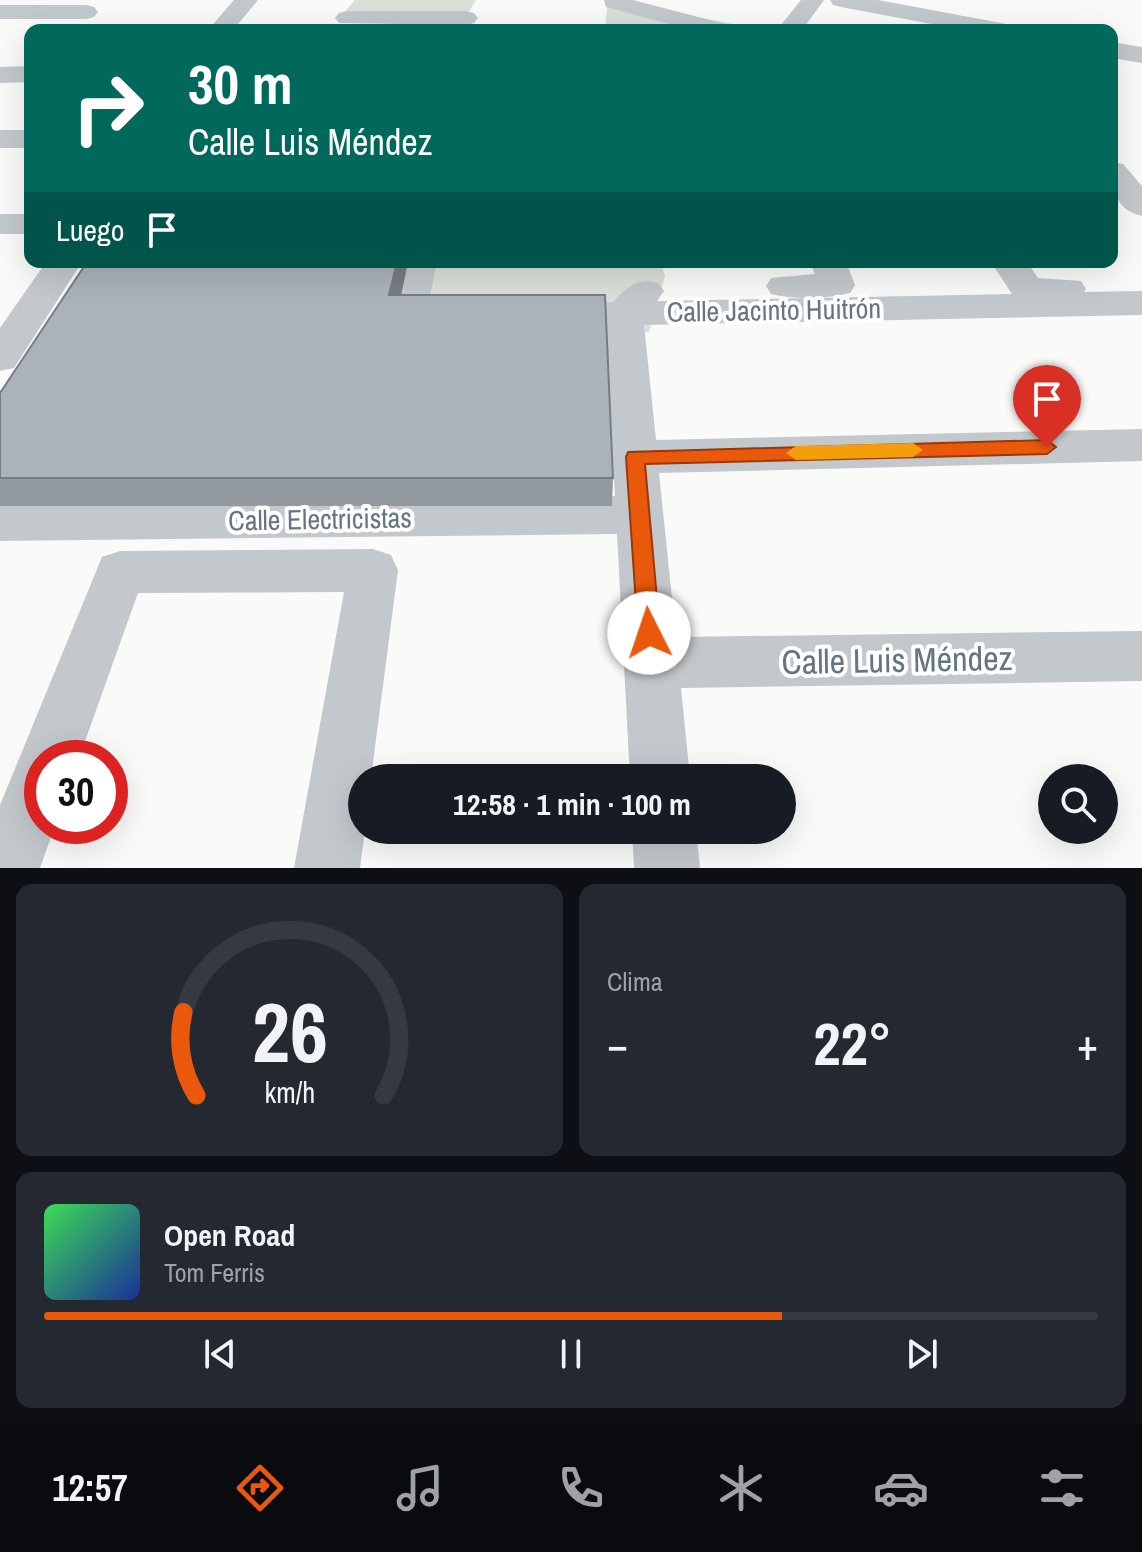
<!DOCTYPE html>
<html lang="es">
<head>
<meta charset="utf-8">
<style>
  body { margin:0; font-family:"Archivo Narrow",sans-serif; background:#242831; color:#f1f3f6; height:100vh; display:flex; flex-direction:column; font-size:30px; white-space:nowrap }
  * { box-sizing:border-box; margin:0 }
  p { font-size:26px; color:#9ea1a6 }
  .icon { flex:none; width:44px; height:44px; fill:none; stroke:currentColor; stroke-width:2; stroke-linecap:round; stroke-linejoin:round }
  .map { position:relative; height:868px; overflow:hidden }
  .drawer { display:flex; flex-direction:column; gap:16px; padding:16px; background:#0d0f14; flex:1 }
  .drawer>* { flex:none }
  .guide { position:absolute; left:24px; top:24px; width:1094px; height:244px; border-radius:16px; box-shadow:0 8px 32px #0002; background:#00695c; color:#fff; overflow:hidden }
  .tools { position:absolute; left:1038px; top:764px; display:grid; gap:16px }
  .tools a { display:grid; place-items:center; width:80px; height:80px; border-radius:50%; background:#171b24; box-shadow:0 8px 32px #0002; font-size:40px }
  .speed { position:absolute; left:24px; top:740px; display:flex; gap:16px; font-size:40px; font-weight:700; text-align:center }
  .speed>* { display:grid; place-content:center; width:104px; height:104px; border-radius:50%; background:#171b24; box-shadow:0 8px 32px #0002; line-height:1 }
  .speed .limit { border:12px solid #d22; background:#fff; color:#111 }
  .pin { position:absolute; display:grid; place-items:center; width:68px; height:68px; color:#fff; margin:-82px -34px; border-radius:50% 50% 50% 0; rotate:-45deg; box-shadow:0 0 8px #0007 }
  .pin .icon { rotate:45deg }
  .me { position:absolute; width:88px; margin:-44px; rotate:356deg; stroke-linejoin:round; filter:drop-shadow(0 0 6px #0008) }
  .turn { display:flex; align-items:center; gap:28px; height:168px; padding:0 32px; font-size:36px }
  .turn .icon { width:104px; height:104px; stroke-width:2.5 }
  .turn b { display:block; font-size:56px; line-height:68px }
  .then { display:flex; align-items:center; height:76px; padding:0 32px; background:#0003; gap:16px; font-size:30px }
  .big { font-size:60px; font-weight:700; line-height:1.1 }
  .drawer .tile { flex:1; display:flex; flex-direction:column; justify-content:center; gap:12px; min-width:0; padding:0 28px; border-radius:16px; background:#242831 }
  .drawer .dial { align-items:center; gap:0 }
  .dial svg { height:208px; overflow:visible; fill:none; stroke:#363941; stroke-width:7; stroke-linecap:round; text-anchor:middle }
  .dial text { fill:#f1f3f6; stroke:none }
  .song { display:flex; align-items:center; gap:24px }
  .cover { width:96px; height:96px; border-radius:12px; background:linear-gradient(135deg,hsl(130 70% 55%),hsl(230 70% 35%)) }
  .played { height:8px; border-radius:4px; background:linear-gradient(90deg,#ea580c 70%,#363941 70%) }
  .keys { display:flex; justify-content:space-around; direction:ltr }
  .heat { display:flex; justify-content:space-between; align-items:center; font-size:44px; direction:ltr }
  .drawer .tiles { flex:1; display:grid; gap:16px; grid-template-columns:1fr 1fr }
  .tile:last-child { grid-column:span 2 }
  .trip { position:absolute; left:348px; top:764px; width:448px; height:80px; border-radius:40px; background:#171b24; box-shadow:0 8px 32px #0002; font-weight:700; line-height:80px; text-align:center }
  .tabs { display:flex; height:128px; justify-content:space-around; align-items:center; background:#090b0e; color:#9ea1a6 }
  .tabs .icon { width:56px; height:56px }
  .tabs .selected { color:#ea580c }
  .tabs b { font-size:36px; color:#f1f3f6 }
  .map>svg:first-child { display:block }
  .green { fill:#dadfd7 }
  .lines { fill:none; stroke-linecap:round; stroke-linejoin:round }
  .minor { fill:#c3c8cc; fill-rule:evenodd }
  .wall { fill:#929a9f }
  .shaded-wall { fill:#777d82 }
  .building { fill:#aab3b9; stroke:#777d82; stroke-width:2 }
  .route { fill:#ea580c; stroke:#983908; stroke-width:2 }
  .slow { fill:#f59e0b }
  .labels { text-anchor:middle; stroke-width:8; stroke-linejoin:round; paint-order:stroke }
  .street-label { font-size:28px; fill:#657683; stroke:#fff }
  .near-street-label { font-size:34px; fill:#657683; stroke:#fff }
</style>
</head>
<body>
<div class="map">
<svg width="1142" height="868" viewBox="0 0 1142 868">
  <rect width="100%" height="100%" fill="#fafaf8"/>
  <g class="green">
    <path d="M355,0h121l-13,21h-126z"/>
    <path d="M608,0l156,30h-159z"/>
    <path d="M405,262h256l4,14 -16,56 -265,6z"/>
  </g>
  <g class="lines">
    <g class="minor">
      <path d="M234,0h24l-25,30h-25z"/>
      <path d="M604,0h29l96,25 3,5h-40l-86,-23z"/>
      <path d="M801,0h23l-22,30h-25z"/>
      <path d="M830,0h48l123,23 9,2 3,5h-50l-122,-23 -8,-2z"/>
      <path d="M0,5h86l8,2 4,5 -4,5 -8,2h-86z"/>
      <path d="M347,11h119l8,2 4,5 -4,5 -8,2 -127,-2 -4,-5 4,-5z"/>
      <path d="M1112,42l30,5v16l-30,-5z"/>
      <path d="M30,66v16l-30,1v-16z"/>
      <rect x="0" y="130" width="30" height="18"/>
      <path d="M1112,162l11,2 19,22v30c-29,-7 -30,-29 -30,-54z"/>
      <rect x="0" y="214" width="30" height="20"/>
      <path d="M46,262h36l-68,106 -14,3v-43z"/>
      <path d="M401,262h36l-9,44 26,3 5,9 -5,9 -48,4 -14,-3 -5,-9z"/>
      <path d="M810,262h36l9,23 -5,8c-24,6 -55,7 -79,1l-5,-8 5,-8 44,-4z"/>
      <path d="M991,262h36l11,16 43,3 5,8 -2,3 58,-1v24l-498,10 12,115 486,-11v32l-483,12 17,164 466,-6v50l-461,7 9,90h-60l-13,-244 -617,7v-38l615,-7 -9,-170 -61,1 -13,-3 -6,-9 6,-9 13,-3 68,-1c15,-15 23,-25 45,-19l6,8 -7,10 355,-7z"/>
      <path d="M373,549l18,6 7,15 -27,208h-9v52h3l-5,38h-66l50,-276 -206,1 -59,165h-37v68h13l-15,42h-40v-63l102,-248 18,-6z"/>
      <path d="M632,830h64l4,38h-66z"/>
    </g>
  </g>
  <path class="wall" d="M87,262h321l-7,33 212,183 -1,28h-612v-113z"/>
  <path class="shaded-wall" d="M397,262h11l-13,61 -6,-28z"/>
  <path class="building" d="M87,262h310l-8,33h216l8,183h-613v-85z"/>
  <path class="route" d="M1047,440l9,7 -9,7 -402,10 15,169 -3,7 -8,3 -8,-3 -3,-7 -12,-176 2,-5z"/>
  <path class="slow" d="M913,443l10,7 -10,7 -117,3 -10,-7 10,-7z"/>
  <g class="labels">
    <g class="street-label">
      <text transform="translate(774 310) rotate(-1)" y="10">Calle Jacinto Huitrón</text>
      <text transform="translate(320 519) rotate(-1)" y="10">Calle Electricistas</text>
    </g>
    <g class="near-street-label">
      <text transform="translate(897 660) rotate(-1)" y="12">Calle Luis Méndez</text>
    </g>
  </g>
</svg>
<div class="tools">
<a><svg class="icon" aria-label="search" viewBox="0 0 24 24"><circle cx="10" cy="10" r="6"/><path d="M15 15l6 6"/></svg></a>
</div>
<div class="speed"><div class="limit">30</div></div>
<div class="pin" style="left:1047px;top:447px;background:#d93025"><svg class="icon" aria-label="arrive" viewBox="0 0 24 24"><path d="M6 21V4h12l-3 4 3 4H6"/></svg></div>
<svg class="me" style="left:649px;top:633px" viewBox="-20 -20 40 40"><circle r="19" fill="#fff"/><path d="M0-13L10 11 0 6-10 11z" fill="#ea580c"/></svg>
<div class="trip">12:58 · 1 min · 100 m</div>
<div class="guide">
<div class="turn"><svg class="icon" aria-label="right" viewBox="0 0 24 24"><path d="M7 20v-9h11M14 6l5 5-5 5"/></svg><div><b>30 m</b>Calle Luis Méndez</div></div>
<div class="then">Luego<svg class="icon" aria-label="arrive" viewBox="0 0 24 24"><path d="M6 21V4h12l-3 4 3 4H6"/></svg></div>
</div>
</div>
<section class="drawer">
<div class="tiles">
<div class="tile dial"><svg viewBox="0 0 100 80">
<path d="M14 69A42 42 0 1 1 86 69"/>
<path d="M14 69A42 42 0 0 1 9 37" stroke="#ea580c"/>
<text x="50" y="56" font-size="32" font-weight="700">26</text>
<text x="50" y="72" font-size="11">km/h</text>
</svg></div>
<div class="tile"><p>Clima</p>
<div class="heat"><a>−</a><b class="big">22°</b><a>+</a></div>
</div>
<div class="tile">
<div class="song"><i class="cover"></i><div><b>Open Road</b><p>Tom Ferris</p></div></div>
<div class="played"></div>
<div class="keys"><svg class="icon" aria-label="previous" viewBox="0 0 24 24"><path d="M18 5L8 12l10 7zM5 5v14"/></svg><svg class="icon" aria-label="pause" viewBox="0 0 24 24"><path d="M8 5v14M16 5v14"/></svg><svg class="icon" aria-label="next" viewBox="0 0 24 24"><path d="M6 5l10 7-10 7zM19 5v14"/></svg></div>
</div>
</div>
</section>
<nav class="tabs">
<b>12:57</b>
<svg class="icon selected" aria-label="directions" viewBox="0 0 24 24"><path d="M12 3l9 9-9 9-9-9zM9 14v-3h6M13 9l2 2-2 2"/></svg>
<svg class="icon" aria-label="music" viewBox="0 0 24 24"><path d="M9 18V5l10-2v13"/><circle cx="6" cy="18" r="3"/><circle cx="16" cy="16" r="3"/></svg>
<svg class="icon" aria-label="phone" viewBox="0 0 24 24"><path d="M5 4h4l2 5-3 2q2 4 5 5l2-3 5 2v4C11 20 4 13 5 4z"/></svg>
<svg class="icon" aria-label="climate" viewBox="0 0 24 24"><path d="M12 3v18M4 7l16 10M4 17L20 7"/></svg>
<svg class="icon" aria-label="car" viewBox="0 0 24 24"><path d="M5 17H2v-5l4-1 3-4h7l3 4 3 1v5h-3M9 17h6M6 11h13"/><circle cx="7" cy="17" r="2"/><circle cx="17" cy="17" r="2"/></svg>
<svg class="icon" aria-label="filters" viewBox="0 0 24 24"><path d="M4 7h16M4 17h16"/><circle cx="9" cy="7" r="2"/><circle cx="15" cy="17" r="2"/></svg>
</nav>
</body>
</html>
